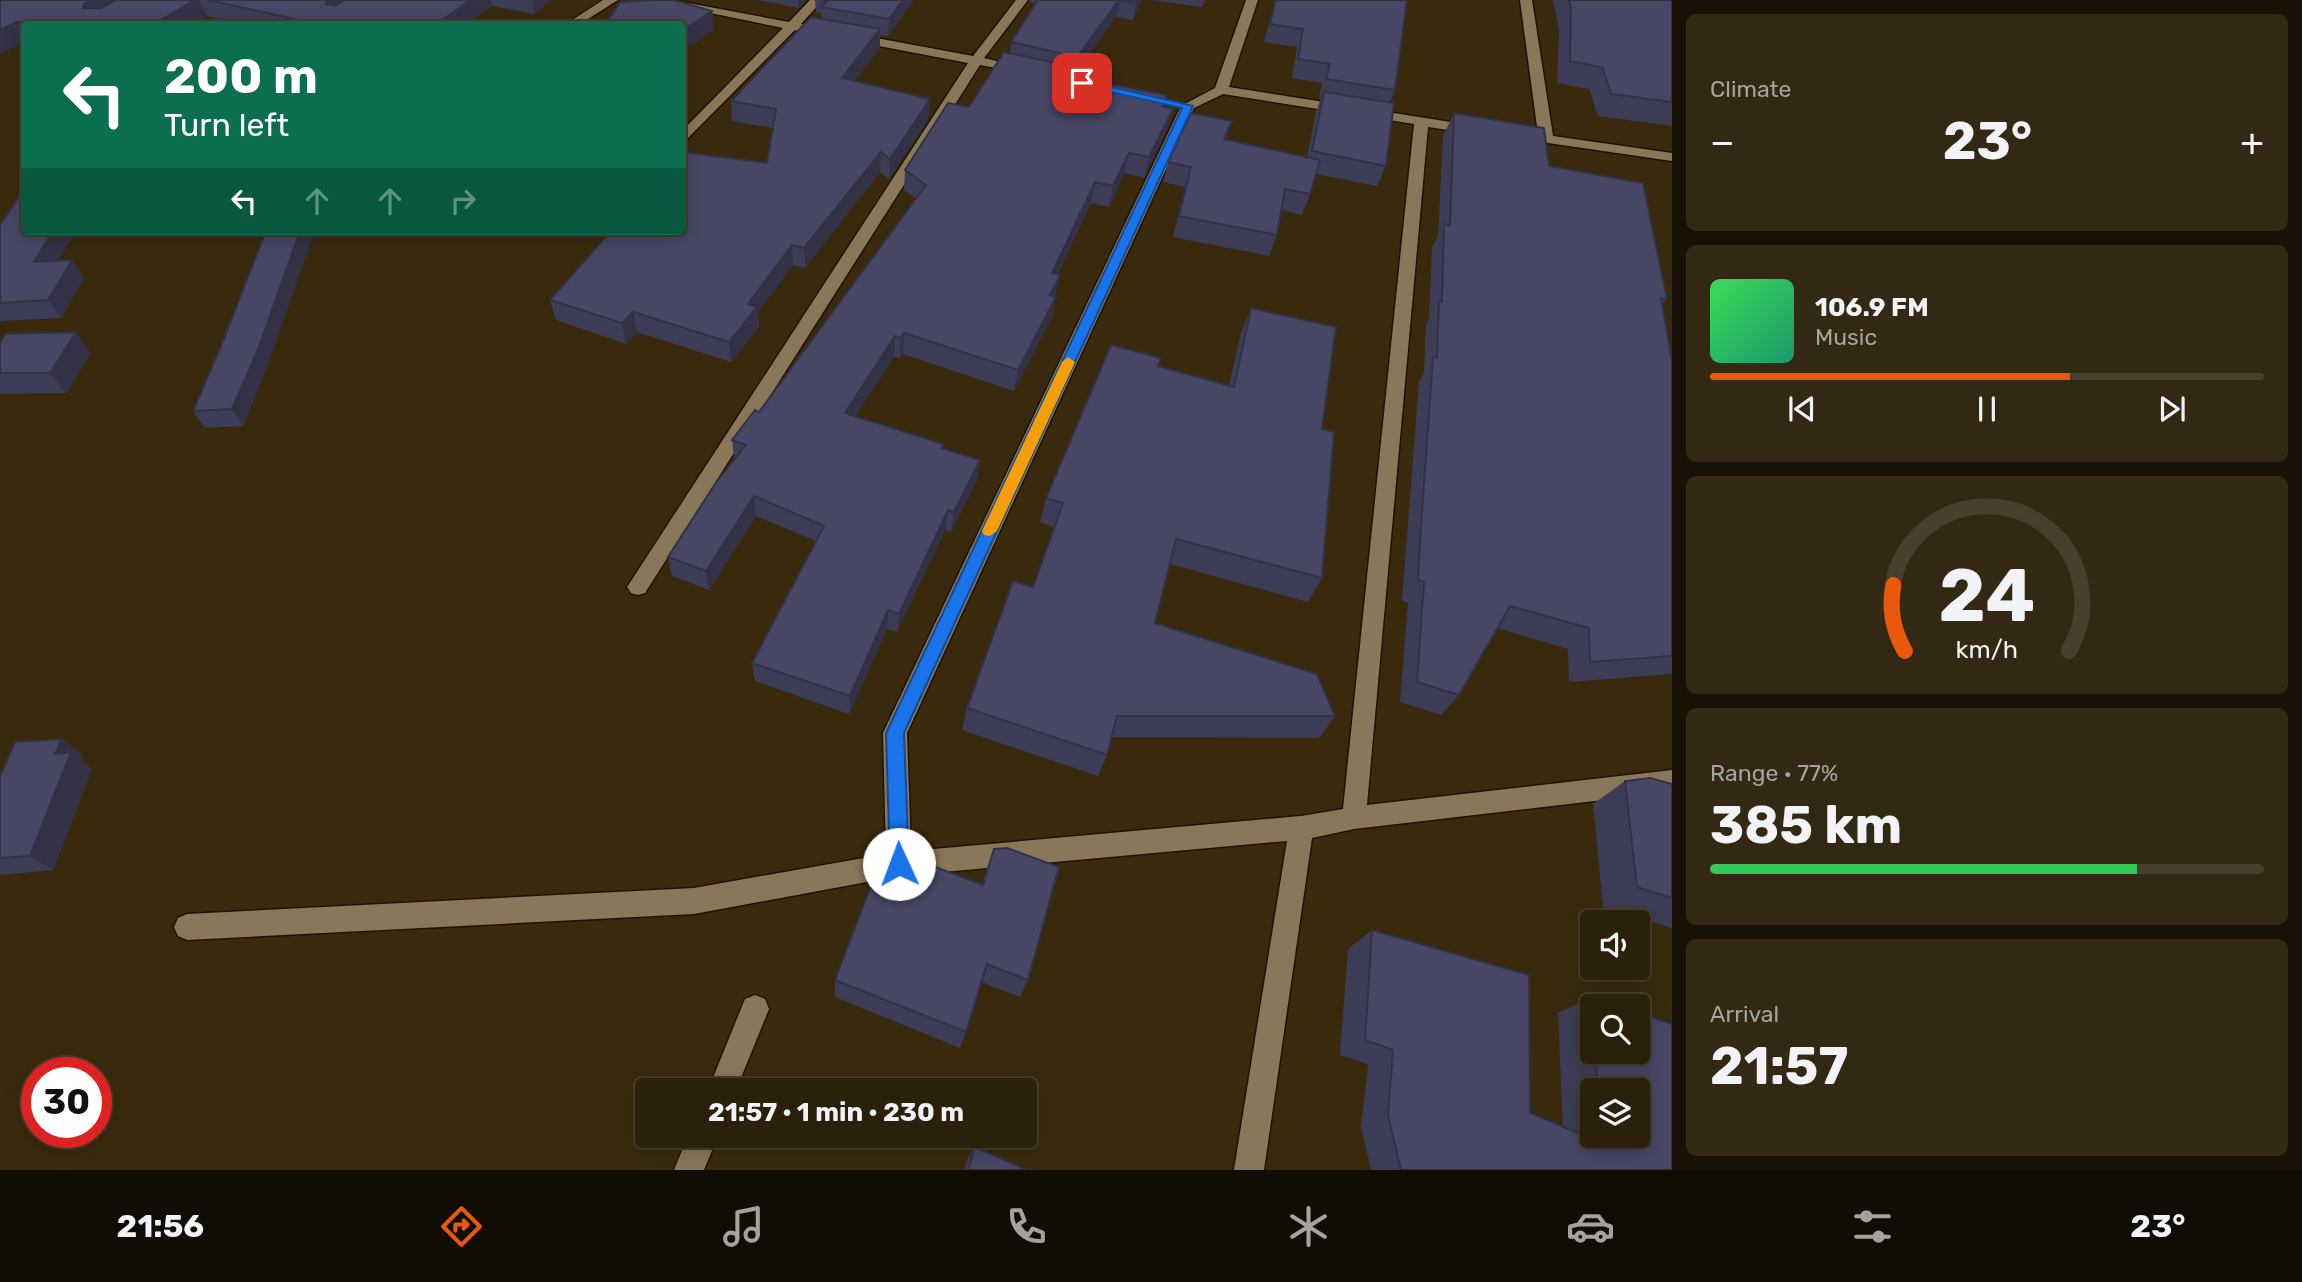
<!DOCTYPE html>
<html lang="en">
<head>
<meta charset="utf-8">
<style>
  body { margin:0; font-family:Rubik,sans-serif; background:#332813; color:#f1f3f6; height:100vh; display:flex; flex-direction:column; font-size:26px; white-space:nowrap }
  * { box-sizing:border-box; margin:0 }
  p { font-size:23px; color:#a6a39c }
  .icon { flex:none; width:38px; height:38px; fill:none; stroke:currentColor; stroke-width:2; stroke-linecap:round; stroke-linejoin:round }
  .map { position:relative; flex:1; overflow:hidden }
  .side { display:flex; flex-direction:column; gap:14px; padding:14px; background:#181206; width:630px }
  .side>* { flex:none }
  .guide { position:absolute; left:21px; top:21px; width:665px; height:214px; border-radius:7px; box-shadow:0 4px 18px #0003,0 0 0 2px #473e2b; background:#0b6e4f; color:#fff; overflow:hidden }
  .buttons { position:absolute; left:1580px; top:910px; display:grid; gap:14px }
  .buttons a { display:grid; place-items:center; width:70px; height:70px; border-radius:7px; background:#2b200a; box-shadow:0 4px 18px #0003,0 0 0 2px #473e2b; font-size:35px }
  .speed { position:absolute; left:21px; top:1057px; display:flex; gap:14px; font-size:35px; font-weight:700; text-align:center }
  .speed>* { display:grid; place-content:center; width:91px; height:91px; border-radius:50%; background:#2b200a; box-shadow:0 4px 18px #0003,0 0 0 2px #473e2b; line-height:1 }
  .speed .limit { border:10px solid #d22; background:#fff; color:#111 }
  .pin { position:absolute; display:grid; place-items:center; width:60px; height:60px; color:#fff; margin:-30px; border-radius:14px; box-shadow:0 4px 10px #0006 }
  .me { position:absolute; width:77px; margin:-38px; rotate:358deg; stroke-linejoin:round; filter:drop-shadow(0 0 5px #0008) }
  .turn { display:flex; align-items:center; gap:24px; height:147px; padding:0 28px; font-size:32px }
  .turn .icon { width:91px; height:91px; stroke-width:2.5 }
  .turn b { display:block; font-size:49px; line-height:60px }
  .lanes { display:flex; align-items:center; height:66px; padding:0 28px; background:#0003; justify-content:center; gap:35px; direction:ltr }
  .lanes .off { opacity:.35 }
  .big { font-size:52px; font-weight:700; line-height:1.1 }
  .side .tile { flex:1; display:flex; flex-direction:column; justify-content:center; gap:10px; min-width:0; padding:0 24px; border-radius:10px; background:#332813 }
  .side .dial { align-items:center; gap:0 }
  .dial svg { height:182px; overflow:visible; fill:none; stroke:#473e2b; stroke-width:7; stroke-linecap:round; text-anchor:middle }
  .dial text { fill:#f1f3f6; stroke:none }
  .song { display:flex; align-items:center; gap:21px }
  .cover { width:84px; height:84px; border-radius:10px; background:linear-gradient(135deg,hsl(130 70% 55%),hsl(160 70% 35%)) }
  .played { height:7px; border-radius:4px; background:linear-gradient(90deg,#ea580c 65%,#473e2b 65%) }
  .keys { display:flex; justify-content:space-around; direction:ltr }
  .heat { display:flex; justify-content:space-between; align-items:center; font-size:38px; direction:ltr }
  .charge { height:10px; border-radius:5px; background:linear-gradient(90deg,#34c759 77%,#473e2b 0) }
  .trip { position:absolute; left:635px; top:1078px; width:402px; height:70px; border-radius:7px; background:#2b200a; box-shadow:0 4px 18px #0003,0 0 0 2px #473e2b; font-weight:700; line-height:70px; text-align:center }
  .tabs { display:flex; height:112px; justify-content:space-around; align-items:center; background:#110d04; color:#a6a39c }
  .tabs .icon { width:49px; height:49px }
  .tabs .on { color:#ea580c }
  .tabs b { font-size:32px; color:#f1f3f6 }
  main { display:flex; flex:1; min-height:0 }
  .map>svg:first-child { display:block }
  .lines { fill:none; stroke-linecap:round; stroke-linejoin:round }
  .minor-casing { stroke:#201200; stroke-width:3 }
  .minor { fill:#897759; fill-rule:evenodd }
  .wall { fill:#3d3c56; fill-rule:evenodd }
  .shaded-wall { fill:#323146 }
  .building { fill:#474664; stroke:#323146; stroke-width:2 }
  .route { fill:#1a73e8; stroke:#114b97; stroke-width:2 }
  .slow { fill:#f59e0b }
</style>
</head>
<body>
<main>
<div class="map">
<svg width="1672" height="1170" viewBox="0 0 1672 1170">
  <rect width="100%" height="100%" fill="#392a0d"/>
  <g class="lines">
    <defs>
      <g id="minor">
        <path d="M603,0h15l-38,24h-14z"/>
        <path d="M647,0h25l117,22 21,-22h13l-22,24 172,32 43,-56h12l-44,58 45,11 -7,4 -42,-8 -335,528 -7,2 -7,-2 -4,-6 4,-6 337,-518 -173,-33 -113,114v-13l101,-103z"/>
        <path d="M1246,0h12l-29,87 247,39 7,4 -7,4 -48,-7 -61,678 305,-35v22l-318,37 -42,9 -48,332h-30l53,-329 -388,35 -205,38 -507,26 -9,-4 -4,-9 4,-9 9,-4 507,-26 192,-34 -3,-121 298,-627 34,-18zM1223,94l191,30 -71,685 -42,7 -390,35 -4,-118 287,-625z"/>
        <path d="M1520,0h12l21,136 119,17v8l-159,-23v-6l25,2z"/>
        <path d="M755,995l10,4 4,10 -33,81h-28l37,-91z"/>
        <path d="M688,1136h30l-14,34h-30z"/>
      </g>
    </defs>
    <use href="#minor" class="minor-casing"/>
    <use href="#minor" class="minor"/>
  </g>
  <g class="wall">
    <path d="M0,0h551l-16,14 -43,-8 -26,18h-221l-38,-8 -15,8h-168v17l-24,13z"/>
    <path d="M758,0h48l-7,8z"/>
    <path d="M815,0h99l-26,36 -8,-1v13l-26,33 76,18 -2,20 -39,60 -9,-7 -75,96 -12,-3 -35,47 1,15 -28,35 -94,-30 -11,12 -70,-24 -6,-20 217,-137 6,-35 -41,-7 -1,-20 91,-83 -1,-5 -5,-1z"/>
    <path d="M1029,0h112l-8,20 -17,-3 -42,57v3l92,18 -3,12 10,2 -6,20 -23,49 -20,-5 -15,34 -18,-4 -34,72 -2,21 -3,21 -38,74 -111,-37 -3,4 -6,-1 -39,59 88,32 34,32 -26,52 -6,-2 -48,102 -10,-3 -38,85 -94,-33 -3,-18 64,-122 -60,-25 -47,74 -37,-14 -4,-19 66,-97 -2,-20 27,-28 157,-213 -12,-9 1,-20 64,-63 41,-54 1,-11 25,-39 -6,-1z"/>
    <path d="M1152,0h53l-3,7z"/>
    <path d="M1275,0h132l-12,90 -5,12 -4,64 -9,20 -61,-12 -6,20 -8,21 -21,-5 -4,25 -8,21 -96,-19 12,-50 -22,-5 5,-20 64,-41 -6,19 81,17 9,-45 5,-14h-2l3,-15 -30,-5 5,-31 -33,-5z"/>
    <path d="M1553,0h119v126l-74,-10 -9,-27 -32,-6 2,-53z"/>
    <path d="M1454,113l95,53 118,133 -5,6 10,56v313l-103,8 -1,-33 -71,-21 -38,67 -18,20 -41,-13 8,-99 -6,-2 17,-220 5,-8 2,-49 3,-5 3,-71 6,-12 5,-100z"/>
    <path d="M0,225l24,6h52l-18,30 14,-1 12,18 -23,40 -61,3z"/>
    <path d="M1251,308l71,121v149l-14,24 -138,-38 -15,59 180,93 -16,22 -207,-1 -5,18 -9,21 -136,-46 5,-22 66,-121 21,-60 -14,-5 6,-24 112,-132 71,19 12,-52z"/>
    <path d="M0,342l91,11 -25,40 -66,1z"/>
    <path d="M268,364l-25,62 -38,2 -12,-17z"/>
    <path d="M62,739l21,17 -2,4 11,9 -39,101 -53,5v-99z"/>
    <path d="M1625,781l47,3v144l-69,-21 -10,-103z"/>
    <path d="M880,862l148,118 -8,17 -39,-15 -15,50 -6,16 -125,-51v-17z"/>
    <path d="M1372,930l158,183 33,14 -5,-114 34,-16v55h46l34,118h-301l-10,-43 7,-63 -28,-9 8,-106zM1592,1090h46v46h-46z"/>
    <path d="M975,1147l52,23h-63l4,-13z"/>
  </g>
  <g class="shaded-wall">
    <path d="M91,0h42l-39,22 -11,-14 1,-4z"/>
    <path d="M195,0h4l8,16 -15,8h-38z"/>
    <path d="M327,0h25l-18,12 -8,-8z"/>
    <path d="M471,0h20l1,6 -26,18h-30z"/>
    <path d="M532,0h19l-16,14z"/>
    <path d="M798,0h8l-7,8z"/>
    <path d="M903,0h11l-26,36 1,-17z"/>
    <path d="M1120,0l-4,17 -42,57 3,-17z"/>
    <path d="M1137,0h4l-8,20 3,-17z"/>
    <path d="M712,11l2,19 -32,22v-21z"/>
    <path d="M17,22l7,12v7l-24,13v-24z"/>
    <path d="M880,29v19l-39,49 1,-19z"/>
    <path d="M930,99l-2,20 -39,60 1,-20z"/>
    <path d="M1173,109l-6,20 -23,49 5,-21z"/>
    <path d="M881,152l-1,20 -75,96 -1,-20z"/>
    <path d="M1129,153l-5,20 -15,34 4,-21z"/>
    <path d="M1095,182l-4,21 -43,91 4,-21z"/>
    <path d="M53,231h23l-30,49 -12,-18z"/>
    <path d="M300,231h15l-47,133 -25,62 -11,-17z"/>
    <path d="M792,245l1,20 -35,47 1,15 -28,35 -2,-20 19,-38z"/>
    <path d="M72,260l12,18 -23,40 -13,-18z"/>
    <path d="M1060,275l-5,21 -6,15 7,-14 -4,20 -38,74 4,-21z"/>
    <path d="M633,312l4,20 -11,12 -4,-21z"/>
    <path d="M76,332l15,21 -25,40 -16,-20z"/>
    <path d="M904,333l-1,21 -3,4 1,-20z"/>
    <path d="M895,336l-1,21 -49,76v-20z"/>
    <path d="M980,460l-3,20 -26,52 3,-20z"/>
    <path d="M754,496l2,20 -47,74 -3,-19z"/>
    <path d="M948,510l-3,20 -48,102 2,-18z"/>
    <path d="M888,610l-1,19 -38,85 1,-18z"/>
    <path d="M62,739l21,17 -2,4 11,9 -39,101 -23,-14 25,-102z"/>
  </g>
  <g class="building">
    <path d="M0,0h91l-7,4 -1,4h18l15,-8h79l-41,24h-124l-13,-2 -17,8z"/>
    <path d="M208,0h119l-1,4 10,1 8,-5h127l-35,24h-119z"/>
    <path d="M655,0h19l38,11 -30,20v-7h-76l14,-22z"/>
    <path d="M822,0h81l-14,19 -68,-12 6,-6z"/>
    <path d="M1038,0h81l-42,57 -66,-15z"/>
    <path d="M1120,0h17l-1,3z"/>
    <path d="M1276,0h131l-12,90 -69,-11 4,-15 -32,-5 5,-30 -33,-5z"/>
    <path d="M1569,0h103v102l-61,-8 -9,-27 -32,-6 1,-53z"/>
    <path d="M811,17l69,12 -38,49 88,21 -40,60 -9,-7 -77,96 -12,-3 -44,59 9,3 -28,35 -96,-30 -11,11 -72,-23 61,-69h71v-79l85,11 9,-54 -45,-8z"/>
    <path d="M1004,52l65,14 -5,6 10,2 -1,3 93,18 -4,11 11,3 -24,48 -20,-4 -16,33 -18,-4 -43,91 8,2 -10,20 6,2 -38,73 -114,-37 -3,5 -6,-2 -50,77 98,31 -1,4 38,12 -26,52 -6,-2 -49,104 -11,-4 -38,86 -98,-33 72,-137 -70,-30 -48,75 -38,-14 49,-76 29,-36 -14,-5 23,-30 4,2 167,-227 -21,-15 43,-67 21,4z"/>
    <path d="M1324,92l70,11 -8,63 -74,-15z"/>
    <path d="M1191,113l41,8 -8,18 96,21 -10,34 -25,-5 -8,46 -98,-19 12,-49 -23,-5z"/>
    <path d="M1454,113l90,15 5,38 94,17 24,116 -6,-1 11,63v295l-82,6 -1,-34 -79,-22 -51,89 -42,-13 7,-100 -6,-2 3,-54 12,-169 4,1 2,-57 3,1 2,-78 6,2z"/>
    <path d="M24,189v42h29l-19,31 38,-2 -24,40 -48,3v-78z"/>
    <path d="M266,231h34l-41,116 -27,62 -39,2 30,-70z"/>
    <path d="M1251,308l85,19 -14,102 12,3 -12,146 -146,-39 -21,84 162,51 18,42h-218l-10,39 -140,-47 46,-127 20,6 30,-84 -17,-5 65,-153 50,13 -3,8 76,21z"/>
    <path d="M76,332l-26,41h-50v-31l6,-8z"/>
    <path d="M62,739l-7,15 16,-2 -41,104 -30,2v-82l15,-34z"/>
    <path d="M1650,778l22,6v114l-35,-11 -12,-106z"/>
    <path d="M1007,848l52,19 -31,113 -41,-16 -21,68 -131,-52 45,-118 29,-5 74,28 11,-36z"/>
    <path d="M1372,930l157,45 1,138 70,29v-6h38v-46h-40l-3,-38h43v-39l34,11v146h-271l-13,-55 5,-65 -28,-10z"/>
    <path d="M1592,997l28,9h-27z"/>
    <path d="M975,1147l52,23h-59z"/>
  </g>
  <path class="route" d="M1082,80l111,26 -289,627 5,131 -3,7 -7,3 -7,-3 -2,-7 -4,-131 296,-625 -103,-23z"/>
  <path class="slow" d="M1068,357l7,5 -78,169 -7,5 -6,-1 -2,-4 80,-169z"/>
</svg>
<div class="buttons">
<a><svg class="icon" aria-label="sound" viewBox="0 0 24 24"><path d="M4 9h4l5-4v14l-5-4H4zM17 9q2 3 0 6"/></svg></a>
<a><svg class="icon" aria-label="search" viewBox="0 0 24 24"><circle cx="10" cy="10" r="6"/><path d="M15 15l6 6"/></svg></a>
<a><svg class="icon" aria-label="layers" viewBox="0 0 24 24"><path d="M12 4l9 5-9 5-9-5zM3 14l9 5 9-5"/></svg></a>
</div>
<div class="speed"><div class="limit">30</div></div>
<div class="pin" style="left:1082px;top:83px;background:#d93025"><svg class="icon" aria-label="arrive" viewBox="0 0 24 24"><path d="M6 21V4h12l-3 4 3 4H6"/></svg></div>
<svg class="me" style="left:899px;top:864px" viewBox="-20 -20 40 40"><circle r="19" fill="#fff"/><path d="M0-13L10 11 0 6-10 11z" fill="#1a73e8"/></svg>
<div class="trip">21:57 · 1 min · 230 m</div>
<div class="guide">
<div class="turn"><svg class="icon" aria-label="left" viewBox="0 0 24 24"><path d="M17 20v-9H6M10 6l-5 5 5 5"/></svg><div><b>200 m</b>Turn left</div></div>
<div class="lanes"><svg class="icon" aria-label="left" viewBox="0 0 24 24"><path d="M17 20v-9H6M10 6l-5 5 5 5"/></svg><svg class="icon off" aria-label="ahead" viewBox="0 0 24 24"><path d="M12 20V5M6 11l6-6 6 6"/></svg><svg class="icon off" aria-label="ahead" viewBox="0 0 24 24"><path d="M12 20V5M6 11l6-6 6 6"/></svg><svg class="icon off" aria-label="right" viewBox="0 0 24 24"><path d="M7 20v-9h11M14 6l5 5-5 5"/></svg></div>
</div>
</div>
<section class="side">
<div class="tile"><p>Climate</p>
<div class="heat"><a>−</a><b class="big">23°</b><a>+</a></div>
</div>
<div class="tile">
<div class="song"><i class="cover"></i><div><b>106.9 FM</b><p>Music</p></div></div>
<div class="played"></div>
<div class="keys"><svg class="icon" aria-label="previous" viewBox="0 0 24 24"><path d="M18 5L8 12l10 7zM5 5v14"/></svg><svg class="icon" aria-label="pause" viewBox="0 0 24 24"><path d="M8 5v14M16 5v14"/></svg><svg class="icon" aria-label="next" viewBox="0 0 24 24"><path d="M6 5l10 7-10 7zM19 5v14"/></svg></div>
</div>
<div class="tile dial"><svg viewBox="0 0 100 80">
<path d="M14 69A42 42 0 1 1 86 69"/>
<path d="M14 69A42 42 0 0 1 9 40" stroke="#ea580c"/>
<text x="50" y="56" font-size="32" font-weight="700">24</text>
<text x="50" y="72" font-size="11">km/h</text>
</svg></div>
<div class="tile"><p>Range · 77%</p><b class="big">385 km</b><div class="charge"></div></div>
<div class="tile"><p>Arrival</p><b class="big">21:57</b></div>
</section>
</main>
<nav class="tabs">
<b>21:56</b>
<svg class="icon on" aria-label="directions" viewBox="0 0 24 24"><path d="M12 3l9 9-9 9-9-9zM9 14v-3h6M13 9l2 2-2 2"/></svg>
<svg class="icon" aria-label="music" viewBox="0 0 24 24"><path d="M9 18V5l10-2v13"/><circle cx="6" cy="18" r="3"/><circle cx="16" cy="16" r="3"/></svg>
<svg class="icon" aria-label="phone" viewBox="0 0 24 24"><path d="M5 4h4l2 5-3 2q2 4 5 5l2-3 5 2v4C11 20 4 13 5 4z"/></svg>
<svg class="icon" aria-label="climate" viewBox="0 0 24 24"><path d="M12 3v18M4 7l16 10M4 17L20 7"/></svg>
<svg class="icon" aria-label="car" viewBox="0 0 24 24"><path d="M5 17H2v-5l4-1 3-4h7l3 4 3 1v5h-3M9 17h6M6 11h13"/><circle cx="7" cy="17" r="2"/><circle cx="17" cy="17" r="2"/></svg>
<svg class="icon" aria-label="filters" viewBox="0 0 24 24"><path d="M4 7h16M4 17h16"/><circle cx="9" cy="7" r="2"/><circle cx="15" cy="17" r="2"/></svg>
<b>23°</b>
</nav>
</body>
</html>
